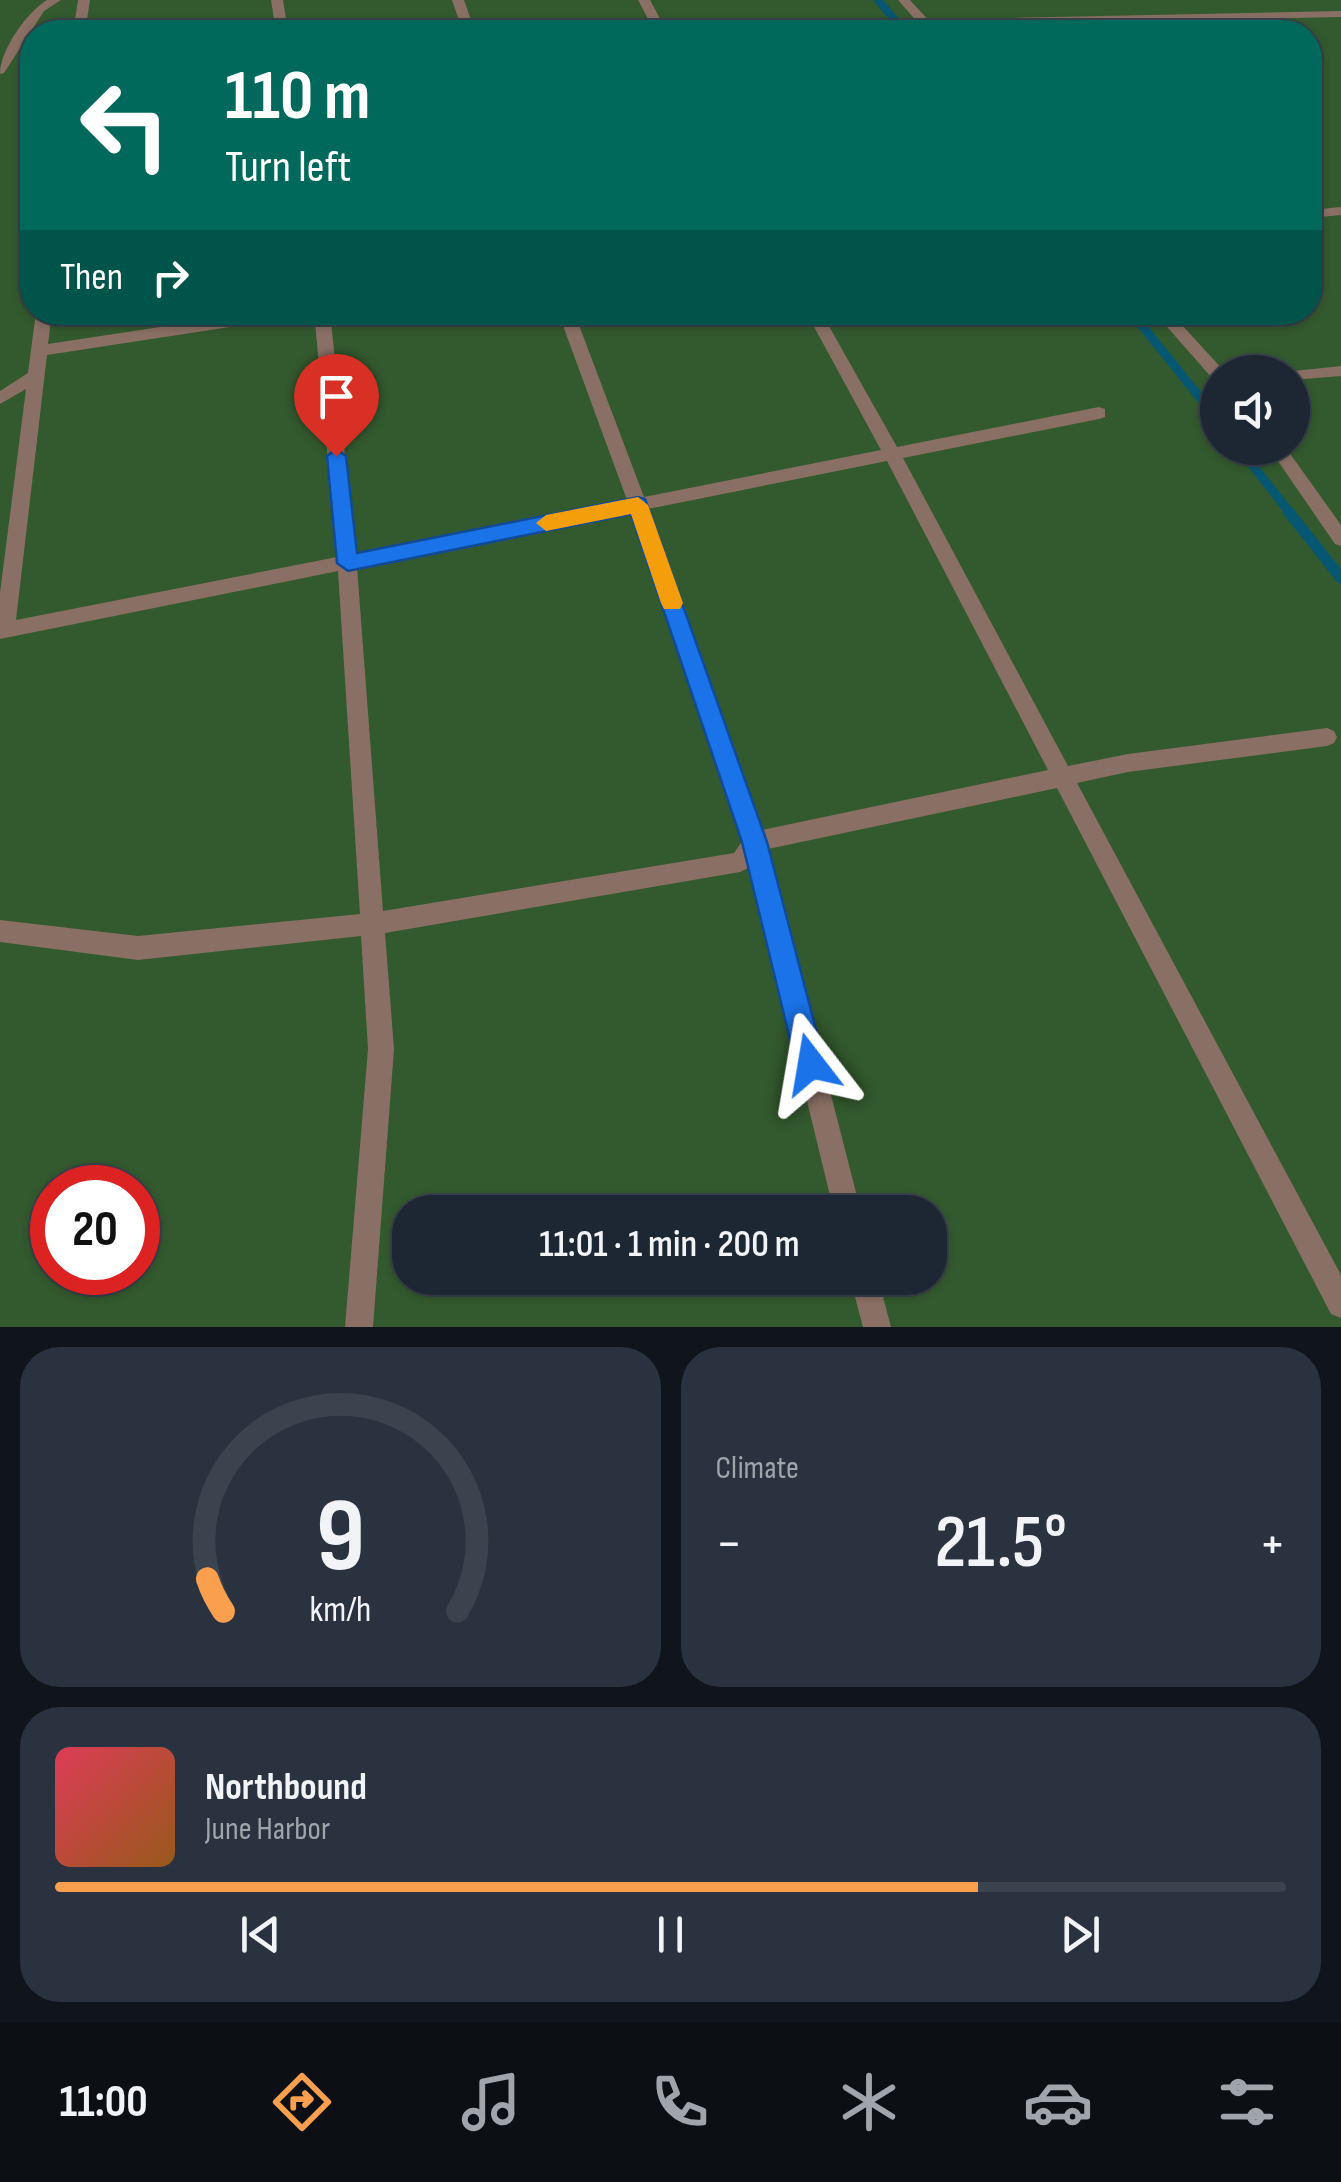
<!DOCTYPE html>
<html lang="en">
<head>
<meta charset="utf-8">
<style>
  body { margin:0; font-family:"Sofia Sans Condensed",sans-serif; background:#2a323f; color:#f1f3f6; height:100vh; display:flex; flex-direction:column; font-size:38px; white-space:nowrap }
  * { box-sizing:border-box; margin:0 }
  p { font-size:32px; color:#a0a5ac }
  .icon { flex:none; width:55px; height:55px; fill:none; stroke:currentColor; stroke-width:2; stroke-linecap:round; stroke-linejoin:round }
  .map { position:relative; height:1327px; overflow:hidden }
  .side { display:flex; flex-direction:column; gap:20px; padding:20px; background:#10151c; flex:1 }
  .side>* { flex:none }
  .guide { position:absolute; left:20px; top:20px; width:1302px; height:305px; border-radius:40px; box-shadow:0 2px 8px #0004,0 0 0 2px #3b434e; background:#00695c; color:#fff; overflow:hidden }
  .buttons { position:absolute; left:1200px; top:355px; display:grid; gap:20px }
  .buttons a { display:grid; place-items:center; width:110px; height:110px; border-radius:50%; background:#1d2633; box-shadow:0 2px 8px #0004,0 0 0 2px #3b434e; font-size:50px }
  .speed { position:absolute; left:30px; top:1165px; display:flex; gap:20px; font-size:50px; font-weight:700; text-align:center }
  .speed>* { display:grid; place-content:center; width:130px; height:130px; border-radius:50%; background:#1d2633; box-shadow:0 2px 8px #0004,0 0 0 2px #3b434e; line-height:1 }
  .speed .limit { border:15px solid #d22; background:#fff; color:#111 }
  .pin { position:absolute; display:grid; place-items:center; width:85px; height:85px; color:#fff; margin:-102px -42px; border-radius:50% 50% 50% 0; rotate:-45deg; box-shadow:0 0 10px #0007 }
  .pin .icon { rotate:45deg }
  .me { position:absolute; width:110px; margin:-55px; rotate:346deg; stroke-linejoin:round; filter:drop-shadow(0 0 8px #0008) }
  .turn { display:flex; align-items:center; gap:35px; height:210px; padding:0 40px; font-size:45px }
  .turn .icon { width:130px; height:130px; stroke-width:2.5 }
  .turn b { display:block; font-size:70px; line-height:85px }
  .then { display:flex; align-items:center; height:95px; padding:0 40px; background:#0003; gap:20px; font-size:38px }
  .big { font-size:75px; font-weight:600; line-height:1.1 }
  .side .widget { flex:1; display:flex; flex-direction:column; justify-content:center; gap:15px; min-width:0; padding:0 35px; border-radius:40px; background:#2a323f }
  .side .dial { align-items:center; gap:0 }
  .dial svg { height:260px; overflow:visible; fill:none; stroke:#3b434e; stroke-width:7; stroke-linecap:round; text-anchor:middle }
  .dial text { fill:#f1f3f6; stroke:none }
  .song { display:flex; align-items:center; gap:30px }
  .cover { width:120px; height:120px; border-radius:15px; background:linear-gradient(135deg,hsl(350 70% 55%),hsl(30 70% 35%)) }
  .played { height:10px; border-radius:5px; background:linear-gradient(90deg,#fa9f4e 75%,#3b434e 75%) }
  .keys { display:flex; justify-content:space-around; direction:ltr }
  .heat { display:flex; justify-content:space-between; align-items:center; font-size:55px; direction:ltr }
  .side .tiles { flex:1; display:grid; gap:20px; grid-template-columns:1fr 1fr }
  .widget:last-child { grid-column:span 2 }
  .trip { position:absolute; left:392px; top:1195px; width:555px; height:100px; border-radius:40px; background:#1d2633; box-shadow:0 2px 8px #0004,0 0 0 2px #3b434e; font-weight:600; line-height:100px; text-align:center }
  .tab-bar { display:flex; height:160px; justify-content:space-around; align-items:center; background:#0c0f14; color:#a0a5ac }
  .tab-bar .icon { width:70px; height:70px }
  .tab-bar .active { color:#fa9f4e }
  .tab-bar b { font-size:45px; color:#f1f3f6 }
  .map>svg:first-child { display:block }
  .green { fill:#33592e; fill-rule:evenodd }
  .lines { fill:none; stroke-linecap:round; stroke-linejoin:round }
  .stream-far2 { stroke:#065772; stroke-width:8 }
  .stream-far1 { stroke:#065772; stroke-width:9 }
  .stream { stroke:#065772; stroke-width:11 }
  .service { fill:#8a7064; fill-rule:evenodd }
  .route { fill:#1a73e8; stroke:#114b97; stroke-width:2.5 }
  .slow { fill:#f59e0b }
</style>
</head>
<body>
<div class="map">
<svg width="1341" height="1327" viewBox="0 0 1341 1327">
  <rect width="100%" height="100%" fill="#273244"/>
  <path class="green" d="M0,0h1341v1327h-1341zM32,32h1278v280h-1278zM1218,372h74v76h-74zM52,1188h86v84h-86zM410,1212h520v66h-520z"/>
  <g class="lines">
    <path class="stream-far2" d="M878,0l27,32"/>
    <g class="stream-far1">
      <path d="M1131,312l87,108"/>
      <path d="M1239,448l51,65"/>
    </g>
    <path class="stream" d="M1288,511l53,67"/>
    <g class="service">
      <path d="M47,0h14l-17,11 -40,62 -4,1c0,-24 27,-62 47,-74z"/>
      <path d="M78,0h12l-5,32h-12z"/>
      <path d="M271,0h12l5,32h-12z"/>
      <path d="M452,0h12l11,32h-12z"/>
      <path d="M638,0h12l17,32h-12z"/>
      <path d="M898,0h12l21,23 79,-5 331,-7v6l-331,7 -84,8z"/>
      <path d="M1341,207v8l-31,3v-8z"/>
      <path d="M36,312h16l-4,32 212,-32h43l-7,5 -249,38 -31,265 321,-63 -23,-245h16l25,241 272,-53 -69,-188h16l70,185 237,-47 -75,-138h15l76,135 202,-40 6,2v8l-6,2 -196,39 165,308 60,-12 199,-26 7,3 3,6 -3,6 -7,3 -199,26 -51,11 264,492v43l-10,-4 -274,-526 -289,61 93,363h-27l-84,-345 -10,5 -355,61 9,116 -21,278h-28l23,-278 -7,-113 -223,24 -138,-18v-22l138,16 222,-22 -22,-343 -338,68v-46l26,-204 -26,15v-13l28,-18zM887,461l161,309 -286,60 -114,-321zM632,512l111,328 -9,13 -351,58 -26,-344z"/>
      <path d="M1154,312h16l55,60h-7v7l-6,-1z"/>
      <path d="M1341,366v10l-49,4v-8h-7z"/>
      <path d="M1269,448h17l55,77v21l-6,-2z"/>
      <path d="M850,1278h28l13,49h-28z"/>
    </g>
  </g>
  <path class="route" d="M336,449l10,7 11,97 281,-56 7,2 122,343 58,222 -4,11 -10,4 -10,-4 -5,-11 -54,-222 -111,-328 -283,57 -11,-8 -10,-107z"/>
  <path class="slow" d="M638,497l10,8 35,98 -3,6h-16l-3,-6 -30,-89 -85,17 -10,-8 10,-8z"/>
</svg>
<div class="buttons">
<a><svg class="icon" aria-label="sound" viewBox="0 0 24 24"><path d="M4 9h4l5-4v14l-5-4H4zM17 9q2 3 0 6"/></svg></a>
</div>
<div class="speed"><div class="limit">20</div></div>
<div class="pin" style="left:336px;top:456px;background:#d93025"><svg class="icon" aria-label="arrive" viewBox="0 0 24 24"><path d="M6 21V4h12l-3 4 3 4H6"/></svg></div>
<svg class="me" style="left:811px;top:1064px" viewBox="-20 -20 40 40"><path d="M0-17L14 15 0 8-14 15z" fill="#1a73e8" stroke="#fff" stroke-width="4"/></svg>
<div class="trip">11:01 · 1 min · 200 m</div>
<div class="guide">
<div class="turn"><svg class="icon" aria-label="left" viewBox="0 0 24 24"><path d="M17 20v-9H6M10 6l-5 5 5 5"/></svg><div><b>110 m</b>Turn left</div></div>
<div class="then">Then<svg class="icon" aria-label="right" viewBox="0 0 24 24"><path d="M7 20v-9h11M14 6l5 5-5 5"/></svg></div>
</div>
</div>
<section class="side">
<div class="tiles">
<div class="widget dial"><svg viewBox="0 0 100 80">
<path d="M14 69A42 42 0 1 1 86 69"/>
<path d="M14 69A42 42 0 0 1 9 59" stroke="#fa9f4e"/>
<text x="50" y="56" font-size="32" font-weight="700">9</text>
<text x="50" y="72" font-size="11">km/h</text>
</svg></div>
<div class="widget"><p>Climate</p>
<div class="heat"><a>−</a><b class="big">21.5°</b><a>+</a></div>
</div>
<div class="widget">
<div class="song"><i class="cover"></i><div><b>Northbound</b><p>June Harbor</p></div></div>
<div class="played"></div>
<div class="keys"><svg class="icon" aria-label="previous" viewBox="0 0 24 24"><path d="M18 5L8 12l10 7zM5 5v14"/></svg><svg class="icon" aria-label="pause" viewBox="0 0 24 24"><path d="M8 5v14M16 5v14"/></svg><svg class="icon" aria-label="next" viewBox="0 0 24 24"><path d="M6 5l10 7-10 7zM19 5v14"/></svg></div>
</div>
</div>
</section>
<nav class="tab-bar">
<b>11:00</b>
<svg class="icon active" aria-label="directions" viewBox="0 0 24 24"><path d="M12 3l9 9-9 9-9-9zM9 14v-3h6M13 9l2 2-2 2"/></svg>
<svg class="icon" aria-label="music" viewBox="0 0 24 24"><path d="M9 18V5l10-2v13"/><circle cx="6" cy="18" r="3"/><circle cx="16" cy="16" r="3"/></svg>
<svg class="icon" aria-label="phone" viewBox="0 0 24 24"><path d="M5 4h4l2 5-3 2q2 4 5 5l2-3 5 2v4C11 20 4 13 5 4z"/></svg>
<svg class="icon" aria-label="climate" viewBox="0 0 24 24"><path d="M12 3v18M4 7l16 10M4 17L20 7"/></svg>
<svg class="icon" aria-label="car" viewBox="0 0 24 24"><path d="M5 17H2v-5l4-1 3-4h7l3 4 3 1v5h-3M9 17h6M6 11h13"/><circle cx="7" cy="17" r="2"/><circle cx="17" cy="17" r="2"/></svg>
<svg class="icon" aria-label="filters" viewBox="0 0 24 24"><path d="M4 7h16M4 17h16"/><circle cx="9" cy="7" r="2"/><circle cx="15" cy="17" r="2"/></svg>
</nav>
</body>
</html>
